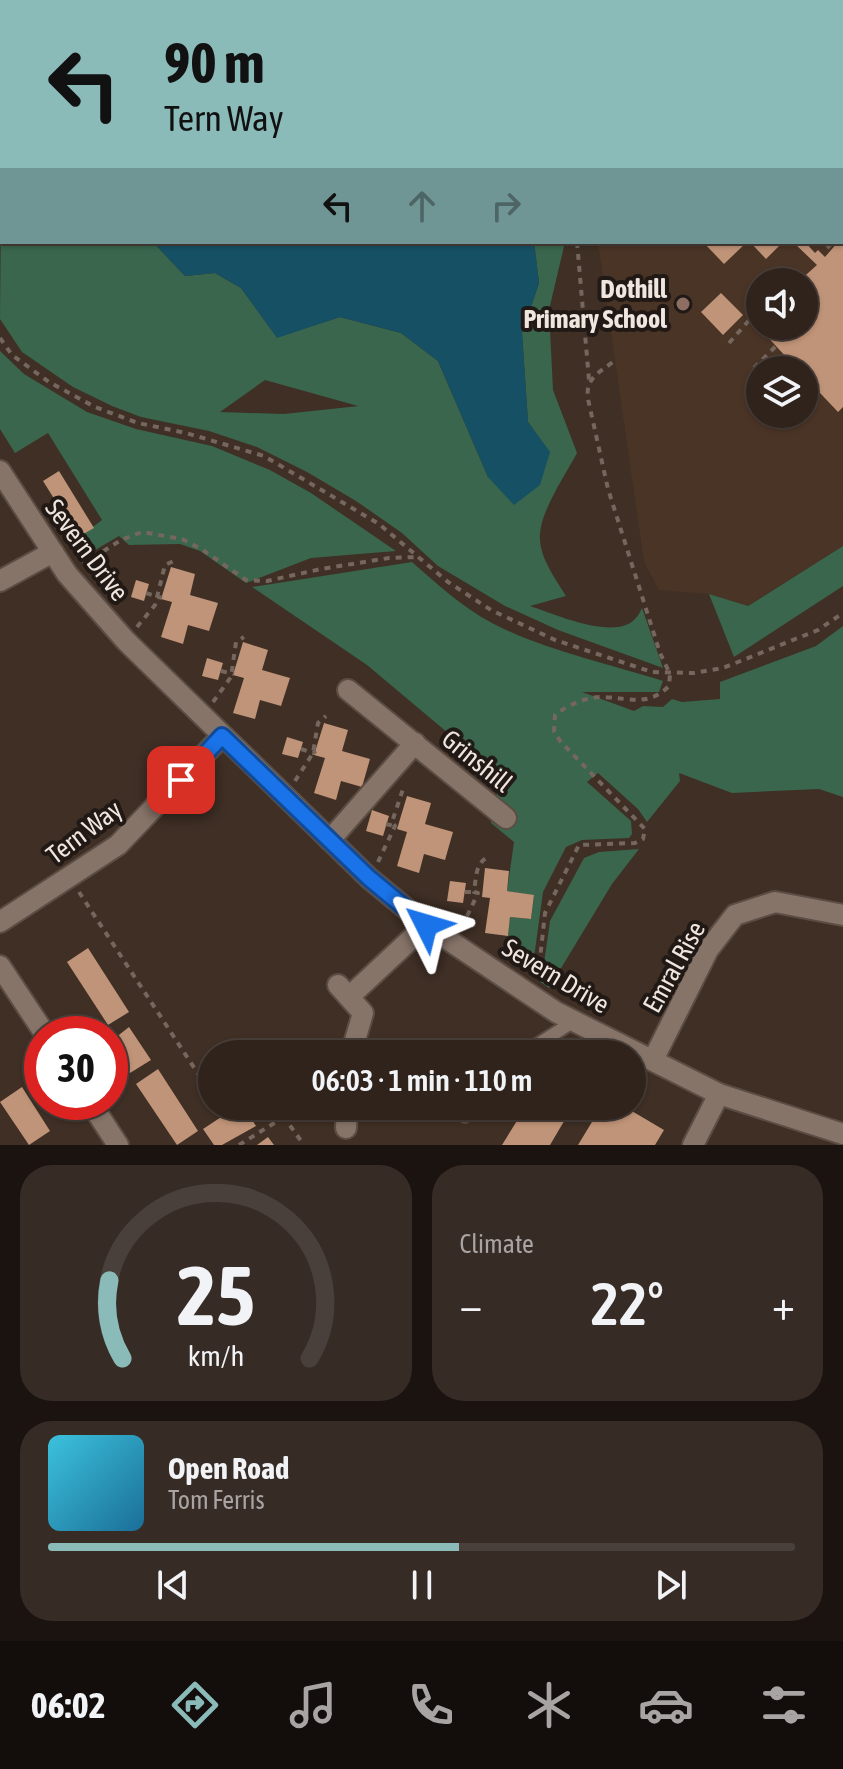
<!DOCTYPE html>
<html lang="en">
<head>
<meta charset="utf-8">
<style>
  body { margin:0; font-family:"Asap Condensed",sans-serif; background:#372b25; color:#f1f3f6; height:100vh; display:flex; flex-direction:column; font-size:30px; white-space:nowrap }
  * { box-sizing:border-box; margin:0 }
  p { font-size:26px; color:#a7a4a3 }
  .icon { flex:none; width:44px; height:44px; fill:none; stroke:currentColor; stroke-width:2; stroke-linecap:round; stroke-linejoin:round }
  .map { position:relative; height:1145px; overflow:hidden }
  .panel { display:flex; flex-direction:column; gap:20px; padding:20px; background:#1a130f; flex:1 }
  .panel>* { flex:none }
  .guide { position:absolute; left:0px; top:0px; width:844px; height:244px; box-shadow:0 2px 6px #0004,0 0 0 2px #4a403b; background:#8bbbb9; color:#111; overflow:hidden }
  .controls { position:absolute; left:746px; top:268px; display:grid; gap:16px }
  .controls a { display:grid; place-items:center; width:72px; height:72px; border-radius:50%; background:#2f231c; box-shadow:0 2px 6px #0004,0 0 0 2px #4a403b; font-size:40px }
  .speed { position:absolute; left:24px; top:1016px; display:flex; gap:16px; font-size:40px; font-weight:700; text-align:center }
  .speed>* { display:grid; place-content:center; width:104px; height:104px; border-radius:50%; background:#2f231c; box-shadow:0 2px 6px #0004,0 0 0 2px #4a403b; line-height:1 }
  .speed .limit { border:12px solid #d22; background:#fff; color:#111 }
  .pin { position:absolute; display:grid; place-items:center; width:68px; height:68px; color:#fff; margin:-34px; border-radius:16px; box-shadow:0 4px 12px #0006 }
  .me { position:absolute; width:88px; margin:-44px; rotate:310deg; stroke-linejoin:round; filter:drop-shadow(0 0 6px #0008) }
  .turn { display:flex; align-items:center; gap:28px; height:168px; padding:0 32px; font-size:36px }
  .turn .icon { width:104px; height:104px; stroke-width:2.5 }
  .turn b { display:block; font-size:56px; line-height:68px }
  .lanes { display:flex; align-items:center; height:76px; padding:0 32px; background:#0003; justify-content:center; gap:40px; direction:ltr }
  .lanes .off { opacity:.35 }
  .big { font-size:60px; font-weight:600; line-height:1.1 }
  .panel .widget { flex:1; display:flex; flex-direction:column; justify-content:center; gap:12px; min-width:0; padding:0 28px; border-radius:32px; background:#372b25 }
  .panel .dial { align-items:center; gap:0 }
  .dial svg { height:208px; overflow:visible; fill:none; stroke:#4a403b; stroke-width:7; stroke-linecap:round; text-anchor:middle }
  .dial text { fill:#f1f3f6; stroke:none }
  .song { display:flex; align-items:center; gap:24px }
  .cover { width:96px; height:96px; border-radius:12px; background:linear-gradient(135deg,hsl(190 70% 55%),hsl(200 70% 35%)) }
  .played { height:8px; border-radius:4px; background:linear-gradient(90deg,#8bbbb9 55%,#4a403b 55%) }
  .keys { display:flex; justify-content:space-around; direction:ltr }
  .heat { display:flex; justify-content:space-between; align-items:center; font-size:44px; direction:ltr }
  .panel .tiles { flex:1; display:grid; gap:20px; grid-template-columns:1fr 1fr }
  .widget:last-child { grid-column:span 2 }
  .trip { position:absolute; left:198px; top:1040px; width:448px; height:80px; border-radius:40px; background:#2f231c; box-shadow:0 2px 6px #0004,0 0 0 2px #4a403b; font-weight:600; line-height:80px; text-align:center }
  .tab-bar { display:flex; height:128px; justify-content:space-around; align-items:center; background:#130e0b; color:#a7a4a3 }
  .tab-bar .icon { width:56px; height:56px }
  .tab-bar .on { color:#8bbbb9 }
  .tab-bar b { font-size:36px; color:#f1f3f6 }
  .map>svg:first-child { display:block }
  .built { fill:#4a3426; fill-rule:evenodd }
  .green { fill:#39664c; fill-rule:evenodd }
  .water { fill:#165064 }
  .building { fill:#c09478 }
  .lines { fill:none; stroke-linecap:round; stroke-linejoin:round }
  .lane-casing { stroke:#5b4d44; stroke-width:16 }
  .street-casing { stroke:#5b4d44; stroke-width:24 }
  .path { stroke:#76675e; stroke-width:4; stroke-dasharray:6 6; stroke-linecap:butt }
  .lane { stroke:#877469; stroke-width:12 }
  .street { stroke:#877469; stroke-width:20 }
  .route-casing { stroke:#114b97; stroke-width:20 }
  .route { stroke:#1a73e8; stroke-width:14 }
  .education-dot { fill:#8d6e63; stroke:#211915; stroke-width:3 }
  .labels { text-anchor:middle; stroke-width:8; stroke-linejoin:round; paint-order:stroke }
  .poi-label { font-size:26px; font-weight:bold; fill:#f0e6df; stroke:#211915; text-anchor:end }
  .street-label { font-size:26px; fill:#f0e6df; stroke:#211915 }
</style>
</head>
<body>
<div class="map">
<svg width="843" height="1145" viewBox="0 0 843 1145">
  <rect width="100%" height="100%" fill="#3f2f25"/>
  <path class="built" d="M842,17l1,529 -96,60 -38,-12 -50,-4 -15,-28 -46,-320h244zM760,282h44v44h-44zM760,370h44v44h-44z"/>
  <g class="green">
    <path d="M257,0h121l-126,2z"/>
    <path d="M499,0h264l-262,2z"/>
    <path d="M2,85v157h151l32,34 30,-3 26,15 36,49 63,-20 61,16 37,28 50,116 62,-24 -22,-31 -6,-89 17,-50 -5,-41h31l-16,68 4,80 24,63c-11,21 -35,56 -37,80 -2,23 15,45 26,63l-36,10c24,8 85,35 105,13 3,-3 5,-7 7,-11l21,60 -105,-38 -53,-24 -67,-40 -36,-33 -46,-32 -49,-29 -50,-25 -48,-16 -68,-14 -29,-11 -39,-19 -51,-35 -22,-33zM265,380l93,26h1l-75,8 -64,-2z"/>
    <path d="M0,351l24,23 63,38 49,17 76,17 58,24 41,23 85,58 -85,7 -65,25 -46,-32 -20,-7 -51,1 -10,-9 -39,23 -10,-15 32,-24 -54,-87 -33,20 -15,-24z"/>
    <path d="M843,546v40l-109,71 -25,-63 39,12z"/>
    <path d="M412,562c25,22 50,45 80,61 49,26 117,41 171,58l-4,11h-77l52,19 9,-5 20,1 9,-8 10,3 38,-3v-17l96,-36 27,-20v171l-24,-8 -87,4 -53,-20 1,8 -33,41 -9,-13 -40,-36 -11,9 44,39 1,13 -3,4 -47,2 -16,7 -23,45 -11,80 -26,-14 4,-41 21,2 3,-23 -27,-5 7,-49 -23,-19 2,-21 11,-22 -137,-115 -115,-78z"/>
    <path d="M639,849l-27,35 -63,104 -10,-7 4,-11 7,-49 34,-63 15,-6z"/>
  </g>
  <g class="water">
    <path d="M378,0h121l2,2h-125z"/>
    <path d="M153,242h381l5,41 -17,50 6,89 22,30 -10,33 -26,20 -26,-28 -50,-116 -37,-28 -61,-16 -63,21 -36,-50 -26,-15 -30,3z"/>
  </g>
  <g class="building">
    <path d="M703,242h44l-23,22z"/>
    <path d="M750,242h33l-17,17z"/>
    <path d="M793,242h12l10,11 3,-3 7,7 13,-15h5v165l-5,5 -34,-36v-6h-6l-43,-47 5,-5v8h44v-44h-6l19,-17z"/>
    <path d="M721,293l22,22 -20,20 -22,-23z"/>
    <path d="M59,471l35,57 -16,9 -35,-56z"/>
    <path d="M171,567l24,7 -5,21 28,8 -9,28 -21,-6 -5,19 -22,-7 11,-35 -11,-3z"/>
    <path d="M136,580l13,4 -5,17 -13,-4z"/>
    <path d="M243,642l25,8 -6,20 28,8 -9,28 -21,-6 -5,19 -22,-6 11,-35 -11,-3z"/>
    <path d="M207,658l16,5 -5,17 -16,-4z"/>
    <path d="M324,723l24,7 -6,21 28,8 -8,28 -21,-6 -5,19 -22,-7 11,-35 -11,-3z"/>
    <path d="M287,737l16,5 -5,16 -16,-4z"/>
    <path d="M407,796l24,7 -6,21 28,8 -8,28 -21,-6 -5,19 -22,-7 10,-34 -10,-3z"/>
    <path d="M372,810l17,6 -6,20 -17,-5z"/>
    <path d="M485,868l24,3 -2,20 27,4 -3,24 -21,-2 -2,19 -23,-3 5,-35 -8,-1z"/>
    <path d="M450,881l16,2 -3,20 -16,-2z"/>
    <path d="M88,948l41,64 -21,13 -41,-63z"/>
    <path d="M129,1027l22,33 -21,13 -20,-31z"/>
    <path d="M158,1069l40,62 -21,14 -41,-61z"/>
    <path d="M22,1087l28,44 -21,14 -29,-43z"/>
    <path d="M238,1106h5l13,20 -34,19h-8l-11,-16z"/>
    <path d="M526,1106h47l-23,39h-48z"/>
    <path d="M601,1107l18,11 6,-11 39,23 -9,15h-77z"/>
    <path d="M268,1137l6,8h-17z"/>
  </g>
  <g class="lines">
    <defs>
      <g id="lane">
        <path d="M523,1054l51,-33"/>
        <path d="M465,1116l6,-10"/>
      </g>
      <g id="street">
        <path d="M0,471l67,103 59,67 243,237 57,47 130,87 163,82 124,40"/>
        <path d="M0,581l53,-29"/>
        <path d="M348,690l158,128"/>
        <path d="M330,840l85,-97"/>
        <path d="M0,922l118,-77 104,-109"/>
        <path d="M0,966l45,68"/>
        <path d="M338,985l25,28 -12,41"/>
        <path d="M349,997l77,-72"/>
        <path d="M653,1060l55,-110 27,-35 40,-13 68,13"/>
        <path d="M90,1102l28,43"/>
        <path d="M346,1128l1,-22"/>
        <path d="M693,1145l26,-51"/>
      </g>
    </defs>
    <use href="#lane" class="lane-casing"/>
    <use href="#street" class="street-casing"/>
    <g class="path">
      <path d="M809,0l1,2"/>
      <path d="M313,2l2,-2"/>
      <path d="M634,2l1,-2"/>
      <path d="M842,18l1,-1"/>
      <path d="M0,99l2,-1"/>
      <path d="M842,126v1"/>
      <path d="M842,233l1,-1"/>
      <path d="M577,242l12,138"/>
      <path d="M827,248l6,-6"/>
      <path d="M764,282h2"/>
      <path d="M783,282l7,-6"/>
      <path d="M760,286l-7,6 7,7"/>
      <path d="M0,338l12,17 37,27 46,25 43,16 48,10 78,23 115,68 69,58 43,28 64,30 97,32 42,1 29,-5 95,-38 25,-17"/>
      <path d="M729,343l31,-35"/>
      <path d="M754,368l22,-22"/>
      <path d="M83,564l38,-24 21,-8 40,7 21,11 43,30 21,1 54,-12 68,-11 29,-1"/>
      <path d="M146,593l16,5"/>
      <path d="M137,627l18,-22 10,-40 11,-5"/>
      <path d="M221,671l13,3"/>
      <path d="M213,702l18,-25 5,-35 8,-5"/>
      <path d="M301,749l12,4 3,-2"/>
      <path d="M295,781l18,-28 5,-30 8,-7"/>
      <path d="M386,824l12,3"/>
      <path d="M378,862l17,-36 -3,-4 12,-36"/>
      <path d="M79,892l133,203"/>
      <path d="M465,892h9"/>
      <path d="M462,927l16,-34 -4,-1c2,-12 1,-27 12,-34"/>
      <path d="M536,976l3,-8 6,-55 34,-68 56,-2 8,-4 2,-10 -84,-87 -7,-10 1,-17c13,-10 30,-18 48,-18 27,1 45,10 66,-11l1,-12 -10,-21 -52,-164 -20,-90c-3,-21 11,-26 26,-38"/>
      <path d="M276,1106l28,39"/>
      <path d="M239,1145l45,-28"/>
    </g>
    <use href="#lane" class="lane"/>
    <use href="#street" class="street"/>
  </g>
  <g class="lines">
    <defs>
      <path id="route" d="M181,780l41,-44 147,142 57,47"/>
    </defs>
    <use href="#route" class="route-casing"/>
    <use href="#route" class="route"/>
  </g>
  <circle class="education-dot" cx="683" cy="304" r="8"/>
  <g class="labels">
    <g class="poi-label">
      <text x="667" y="298">Dothill<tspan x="667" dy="30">Primary School</tspan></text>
    </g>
    <g class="street-label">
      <text transform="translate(87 550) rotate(53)" y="9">Severn Drive</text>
      <text transform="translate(477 761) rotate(39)" y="9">Grinshill</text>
      <text transform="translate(84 832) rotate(-37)" y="9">Tern Way</text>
      <text transform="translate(674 967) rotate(-61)" y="9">Emral Rise</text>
      <text transform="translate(556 976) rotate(31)" y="9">Severn Drive</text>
    </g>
  </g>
</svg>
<div class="controls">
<a><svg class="icon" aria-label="sound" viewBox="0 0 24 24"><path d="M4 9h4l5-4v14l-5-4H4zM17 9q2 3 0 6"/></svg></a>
<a><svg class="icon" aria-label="layers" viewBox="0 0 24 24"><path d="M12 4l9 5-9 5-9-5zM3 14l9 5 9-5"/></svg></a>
</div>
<div class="speed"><div class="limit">30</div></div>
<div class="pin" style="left:181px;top:780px;background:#d93025"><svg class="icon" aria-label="arrive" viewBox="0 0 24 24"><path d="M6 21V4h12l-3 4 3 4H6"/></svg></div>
<svg class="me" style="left:426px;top:925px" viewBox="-20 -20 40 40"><path d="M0-17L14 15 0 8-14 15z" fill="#1a73e8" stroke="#fff" stroke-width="4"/></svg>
<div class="trip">06:03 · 1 min · 110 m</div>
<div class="guide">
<div class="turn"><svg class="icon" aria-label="left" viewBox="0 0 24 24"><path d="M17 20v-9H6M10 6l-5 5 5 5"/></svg><div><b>90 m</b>Tern Way</div></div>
<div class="lanes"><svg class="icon" aria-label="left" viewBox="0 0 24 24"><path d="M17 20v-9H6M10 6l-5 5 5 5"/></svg><svg class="icon off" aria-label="ahead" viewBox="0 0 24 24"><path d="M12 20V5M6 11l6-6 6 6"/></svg><svg class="icon off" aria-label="right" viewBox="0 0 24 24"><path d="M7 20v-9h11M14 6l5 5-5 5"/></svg></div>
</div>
</div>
<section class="panel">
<div class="tiles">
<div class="widget dial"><svg viewBox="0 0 100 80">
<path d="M14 69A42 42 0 1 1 86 69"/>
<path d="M14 69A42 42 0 0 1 9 39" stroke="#8bbbb9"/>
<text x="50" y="56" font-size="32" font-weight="700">25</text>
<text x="50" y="72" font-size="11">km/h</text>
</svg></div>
<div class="widget"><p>Climate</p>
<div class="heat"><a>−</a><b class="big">22°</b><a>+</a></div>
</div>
<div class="widget">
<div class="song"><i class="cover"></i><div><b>Open Road</b><p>Tom Ferris</p></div></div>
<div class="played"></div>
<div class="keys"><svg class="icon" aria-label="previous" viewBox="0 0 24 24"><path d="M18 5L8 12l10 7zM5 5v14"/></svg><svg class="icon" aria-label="pause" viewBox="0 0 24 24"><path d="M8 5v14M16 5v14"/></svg><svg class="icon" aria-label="next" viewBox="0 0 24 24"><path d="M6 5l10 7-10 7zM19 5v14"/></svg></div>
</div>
</div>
</section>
<nav class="tab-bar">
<b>06:02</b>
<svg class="icon on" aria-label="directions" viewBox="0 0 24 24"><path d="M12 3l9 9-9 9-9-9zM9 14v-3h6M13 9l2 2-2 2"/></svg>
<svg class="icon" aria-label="music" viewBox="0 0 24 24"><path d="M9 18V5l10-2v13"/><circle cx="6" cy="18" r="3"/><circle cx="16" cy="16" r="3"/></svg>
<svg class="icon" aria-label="phone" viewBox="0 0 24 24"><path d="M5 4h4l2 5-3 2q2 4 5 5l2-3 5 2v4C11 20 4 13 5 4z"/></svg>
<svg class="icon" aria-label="climate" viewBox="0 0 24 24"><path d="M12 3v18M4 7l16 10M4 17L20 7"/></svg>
<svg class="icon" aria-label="car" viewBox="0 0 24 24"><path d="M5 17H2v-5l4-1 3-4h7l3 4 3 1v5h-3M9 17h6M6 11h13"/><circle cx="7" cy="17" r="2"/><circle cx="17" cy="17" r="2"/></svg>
<svg class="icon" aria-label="filters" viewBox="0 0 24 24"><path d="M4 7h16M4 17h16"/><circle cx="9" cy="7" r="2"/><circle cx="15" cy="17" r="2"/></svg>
</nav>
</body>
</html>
